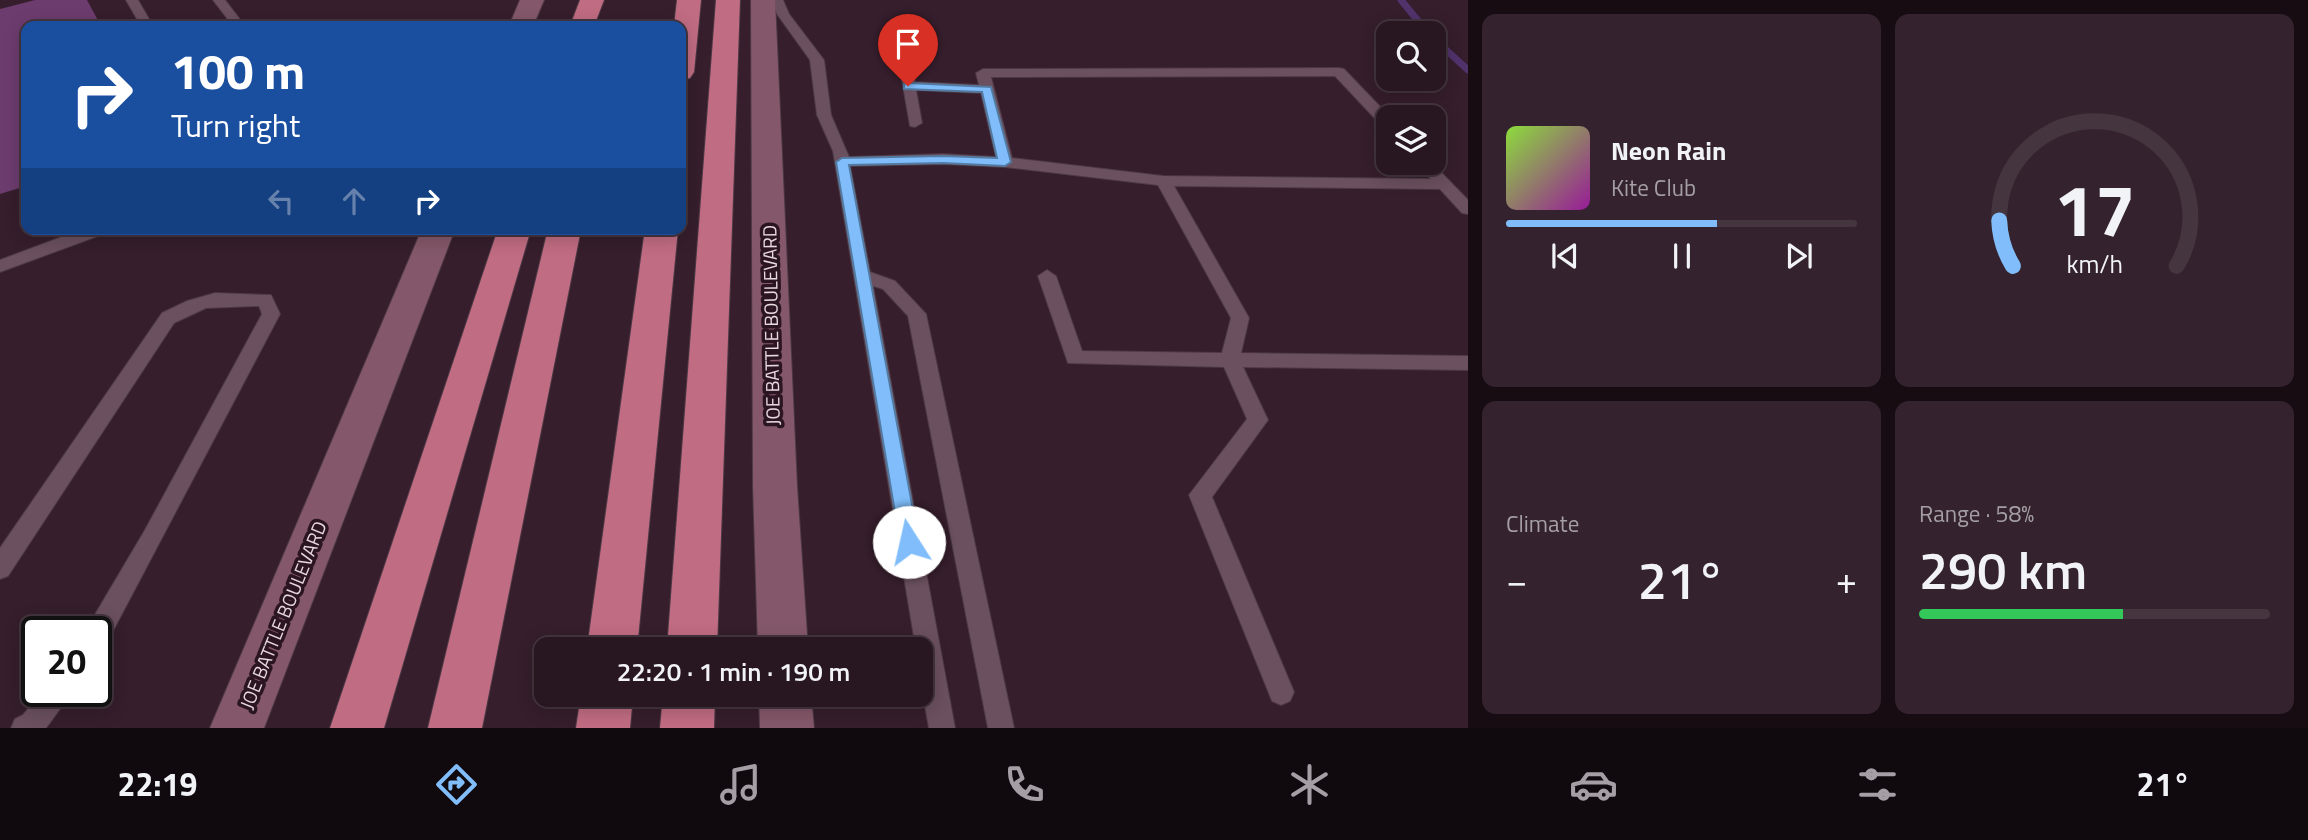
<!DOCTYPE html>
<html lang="en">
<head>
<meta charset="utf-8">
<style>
  body { margin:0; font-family:"Titillium Web",sans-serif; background:#34232e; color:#f1f3f6; height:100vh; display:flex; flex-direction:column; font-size:26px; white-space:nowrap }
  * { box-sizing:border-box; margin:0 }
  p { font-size:23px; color:#a59fa5 }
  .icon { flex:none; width:38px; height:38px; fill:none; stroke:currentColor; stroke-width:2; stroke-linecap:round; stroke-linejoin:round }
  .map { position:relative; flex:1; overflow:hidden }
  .details { display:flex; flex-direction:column; gap:14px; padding:14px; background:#160c12; width:840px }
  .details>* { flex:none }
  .hud { position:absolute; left:21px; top:21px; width:665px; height:214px; border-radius:14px; box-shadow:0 4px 18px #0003,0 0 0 2px #44353f; background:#1a4fa0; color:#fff; overflow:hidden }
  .fabs { position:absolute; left:1376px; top:21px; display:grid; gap:14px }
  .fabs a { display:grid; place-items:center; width:70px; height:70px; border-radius:14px; background:#281621; box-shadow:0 4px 18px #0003,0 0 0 2px #44353f; font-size:35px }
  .speed { position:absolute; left:21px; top:616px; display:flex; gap:14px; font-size:35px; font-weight:700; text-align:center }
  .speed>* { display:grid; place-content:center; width:91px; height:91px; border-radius:50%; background:#281621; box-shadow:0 4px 18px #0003,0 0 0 2px #44353f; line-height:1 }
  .speed .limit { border:4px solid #111; border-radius:10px; background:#fff; color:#111 }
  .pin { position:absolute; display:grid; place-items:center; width:60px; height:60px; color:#fff; margin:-72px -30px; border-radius:50% 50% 50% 0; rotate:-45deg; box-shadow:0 0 7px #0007 }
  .pin .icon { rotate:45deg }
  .me { position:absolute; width:77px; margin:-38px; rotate:350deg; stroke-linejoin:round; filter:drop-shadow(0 0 5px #0008) }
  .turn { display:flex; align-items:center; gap:24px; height:147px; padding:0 35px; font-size:32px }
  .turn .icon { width:91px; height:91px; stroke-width:2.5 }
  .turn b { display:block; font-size:49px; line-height:60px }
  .lanes { display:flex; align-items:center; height:66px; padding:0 35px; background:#0003; justify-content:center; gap:35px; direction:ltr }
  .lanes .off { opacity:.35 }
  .big { font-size:52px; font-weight:600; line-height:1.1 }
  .details .widget { flex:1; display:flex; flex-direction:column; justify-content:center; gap:10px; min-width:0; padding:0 24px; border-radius:14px; background:#34232e }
  .details .dial { align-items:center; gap:0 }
  .dial svg { height:182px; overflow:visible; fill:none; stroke:#44353f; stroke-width:7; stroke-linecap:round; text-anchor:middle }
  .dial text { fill:#f1f3f6; stroke:none }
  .song { display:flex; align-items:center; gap:21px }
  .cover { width:84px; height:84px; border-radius:10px; background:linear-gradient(135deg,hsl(90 70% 55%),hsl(300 70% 35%)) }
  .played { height:7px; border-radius:4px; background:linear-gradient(90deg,#80bdfa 60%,#44353f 60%) }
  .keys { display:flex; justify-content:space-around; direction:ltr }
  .heat { display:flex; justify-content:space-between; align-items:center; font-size:38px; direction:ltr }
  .charge { height:10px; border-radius:5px; background:linear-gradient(90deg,#34c759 58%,#44353f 0) }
  .details .tiles { flex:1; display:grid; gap:14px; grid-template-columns:repeat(2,1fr) }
  .trip { position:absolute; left:534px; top:637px; width:399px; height:70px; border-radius:14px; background:#281621; box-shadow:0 4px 18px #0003,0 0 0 2px #44353f; font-weight:600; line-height:70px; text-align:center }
  .tabs { display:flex; height:112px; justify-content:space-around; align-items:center; background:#10090d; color:#a59fa5 }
  .tabs .icon { width:49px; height:49px }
  .tabs .on { color:#80bdfa }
  .tabs b { font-size:32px; color:#f1f3f6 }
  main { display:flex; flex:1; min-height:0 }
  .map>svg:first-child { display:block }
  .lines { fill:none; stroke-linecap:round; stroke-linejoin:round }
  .stream { stroke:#51336c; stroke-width:7 }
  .building { fill:#6c3c6e }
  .lane-casing { stroke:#4d3945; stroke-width:2 }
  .secondary-casing { stroke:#4d3945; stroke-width:2 }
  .highway-casing { stroke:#4d3945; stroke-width:2 }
  .lane { fill:#6b505f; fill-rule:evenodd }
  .secondary { fill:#84586a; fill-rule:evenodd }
  .highway { fill:#c06c82; fill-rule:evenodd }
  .route { fill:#80bdfa; stroke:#537ba2; stroke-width:2 }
  .labels { text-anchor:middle; stroke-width:7; stroke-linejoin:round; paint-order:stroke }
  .street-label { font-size:19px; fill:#e8d8e0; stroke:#2c1522 }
</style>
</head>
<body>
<main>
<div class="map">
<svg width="1468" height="728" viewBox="0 0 1468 728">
  <rect width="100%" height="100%" fill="#361e2c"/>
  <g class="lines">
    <g class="stream">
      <path d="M1401,0l27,33"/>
      <path d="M1433,38l35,32"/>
    </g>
  </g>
  <path class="building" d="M35,0h52l14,26h-75v160l-26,8v-185z"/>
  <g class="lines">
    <defs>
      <g id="lane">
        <path d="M126,0h12l15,26h-12z"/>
        <path d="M213,0h12l20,26h-12z"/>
        <path d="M771,0h12l6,14 35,46 7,55 18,42 94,-3 53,3 -15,-64 -65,-3 6,33 -7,4 -5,-1 -16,-92 6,-4 6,4 9,48 64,3 -3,-12 7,-4 356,-1 5,1 46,48 -2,11 -5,-1 -48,-51 -344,1 21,81 151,18 268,3 -15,-16h16l36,37v14l-6,-1 -22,-24 -266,-3 75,132 -8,35 227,3v14l-225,-3 25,53 -56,77 82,195 -4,9 -9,4 -9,-4 -83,-206 58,-76 -23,-52 -156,-4 -30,-87 9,-6 9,6 26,75 140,2 9,-35 -73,-133 -153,-18 -62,-3 -93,2 20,106 25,9 31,33 88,414h-26l-80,-412 -25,-27 -10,-3 82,442h-26l-9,-49v-30h-4l-83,-498 -16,-36 -7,-55 -33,-46z"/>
        <path d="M83,229h25l-2,4 -106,39v-12z"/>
        <path d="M215,293l56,2 9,19 -175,332 -9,3v-17h-10l1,-4 58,-98 117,-216 -3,-8 -53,2 -32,15 -166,253 -8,3v-31l162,-235 25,-12z"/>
        <path d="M43,691h30l-27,37h-35l4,-9 8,-4z"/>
      </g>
      <g id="secondary">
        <path d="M520,0h24l-11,26h-24z"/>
        <path d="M751,0h24l22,486 11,163h-50l-5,-163z"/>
        <path d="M422,229h33l-191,499h-54z"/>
        <path d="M759,695h52l3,33h-54z"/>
      </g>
      <g id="highway">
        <path d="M580,0h24l-10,26h-24z"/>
        <path d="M677,0h24l-7,72 -4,6 -9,2v-54h-7z"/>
        <path d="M716,0h24l-23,649h-50z"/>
        <path d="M498,229h33l-147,499h-54z"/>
        <path d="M548,229h33l-99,499h-54z"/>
        <path d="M645,229h33l-41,420h-50z"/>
        <path d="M581,695h52l-3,33h-54z"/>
        <path d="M663,695h52l-1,33h-54z"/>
      </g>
    </defs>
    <use href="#lane" class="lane-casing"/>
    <use href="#secondary" class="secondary-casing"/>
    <use href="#highway" class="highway-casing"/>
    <use href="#lane" class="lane"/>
    <use href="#secondary" class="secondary"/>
    <use href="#highway" class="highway"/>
  </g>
  <path class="route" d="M908,83l83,4 20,75 -6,4 -62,-3 -94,2 70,377 -3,6 -7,3 -7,-3 -2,-6 -64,-380 6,-4 101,-2 54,2 -15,-66 -78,-3v-5z"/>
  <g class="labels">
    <g class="street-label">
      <text transform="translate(771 325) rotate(-91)" y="7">JOE BATTLE BOULEVARD</text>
      <text transform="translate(283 615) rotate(-68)" y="7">JOE BATTLE BOULEVARD</text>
    </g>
  </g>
</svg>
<div class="fabs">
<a><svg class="icon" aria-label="search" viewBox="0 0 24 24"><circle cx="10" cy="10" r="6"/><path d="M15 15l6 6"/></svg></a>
<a><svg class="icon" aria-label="layers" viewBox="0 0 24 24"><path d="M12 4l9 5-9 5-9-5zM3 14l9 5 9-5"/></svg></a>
</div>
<div class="speed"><div class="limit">20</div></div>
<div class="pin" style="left:908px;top:86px;background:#d93025"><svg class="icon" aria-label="arrive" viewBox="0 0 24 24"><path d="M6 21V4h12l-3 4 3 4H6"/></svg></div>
<svg class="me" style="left:909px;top:542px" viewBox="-20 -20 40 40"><circle r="19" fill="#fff"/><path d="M0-13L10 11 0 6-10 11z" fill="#80bdfa"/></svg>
<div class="trip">22:20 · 1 min · 190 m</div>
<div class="hud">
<div class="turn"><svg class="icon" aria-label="right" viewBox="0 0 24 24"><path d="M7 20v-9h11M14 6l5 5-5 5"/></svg><div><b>100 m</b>Turn right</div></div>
<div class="lanes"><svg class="icon off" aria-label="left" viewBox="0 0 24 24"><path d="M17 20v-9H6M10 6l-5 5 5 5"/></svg><svg class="icon off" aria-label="ahead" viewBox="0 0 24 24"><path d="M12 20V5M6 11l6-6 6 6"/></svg><svg class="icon" aria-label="right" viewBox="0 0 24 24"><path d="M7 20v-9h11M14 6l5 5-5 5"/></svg></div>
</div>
</div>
<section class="details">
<div class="tiles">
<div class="widget">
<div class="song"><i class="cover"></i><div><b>Neon Rain</b><p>Kite Club</p></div></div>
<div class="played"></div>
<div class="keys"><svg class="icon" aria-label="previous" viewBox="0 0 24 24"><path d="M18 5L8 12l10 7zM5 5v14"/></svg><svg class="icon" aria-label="pause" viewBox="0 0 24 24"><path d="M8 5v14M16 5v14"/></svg><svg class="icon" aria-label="next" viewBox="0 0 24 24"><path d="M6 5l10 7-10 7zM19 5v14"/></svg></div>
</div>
<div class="widget dial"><svg viewBox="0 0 100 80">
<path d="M14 69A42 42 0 1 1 86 69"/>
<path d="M14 69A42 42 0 0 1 8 49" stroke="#80bdfa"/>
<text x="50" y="56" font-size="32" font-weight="700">17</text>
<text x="50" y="72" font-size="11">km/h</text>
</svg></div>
<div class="widget"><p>Climate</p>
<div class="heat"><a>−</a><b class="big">21°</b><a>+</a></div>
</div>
<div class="widget"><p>Range · 58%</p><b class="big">290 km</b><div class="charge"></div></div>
</div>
</section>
</main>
<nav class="tabs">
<b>22:19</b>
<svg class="icon on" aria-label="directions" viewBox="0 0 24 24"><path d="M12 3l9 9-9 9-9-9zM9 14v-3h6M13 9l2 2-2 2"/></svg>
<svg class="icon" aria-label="music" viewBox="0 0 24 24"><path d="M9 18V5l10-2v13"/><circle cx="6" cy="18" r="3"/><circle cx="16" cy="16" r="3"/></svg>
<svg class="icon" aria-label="phone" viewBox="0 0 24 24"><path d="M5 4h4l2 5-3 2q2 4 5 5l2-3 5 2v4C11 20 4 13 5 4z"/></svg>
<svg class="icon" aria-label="climate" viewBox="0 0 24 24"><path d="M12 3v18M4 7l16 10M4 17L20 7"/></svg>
<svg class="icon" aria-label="car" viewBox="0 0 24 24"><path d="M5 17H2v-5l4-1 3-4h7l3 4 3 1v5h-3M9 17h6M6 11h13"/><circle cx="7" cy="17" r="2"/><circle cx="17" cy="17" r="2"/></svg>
<svg class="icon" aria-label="filters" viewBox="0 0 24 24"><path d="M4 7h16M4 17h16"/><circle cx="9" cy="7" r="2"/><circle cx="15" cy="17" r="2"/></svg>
<b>21°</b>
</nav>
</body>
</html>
